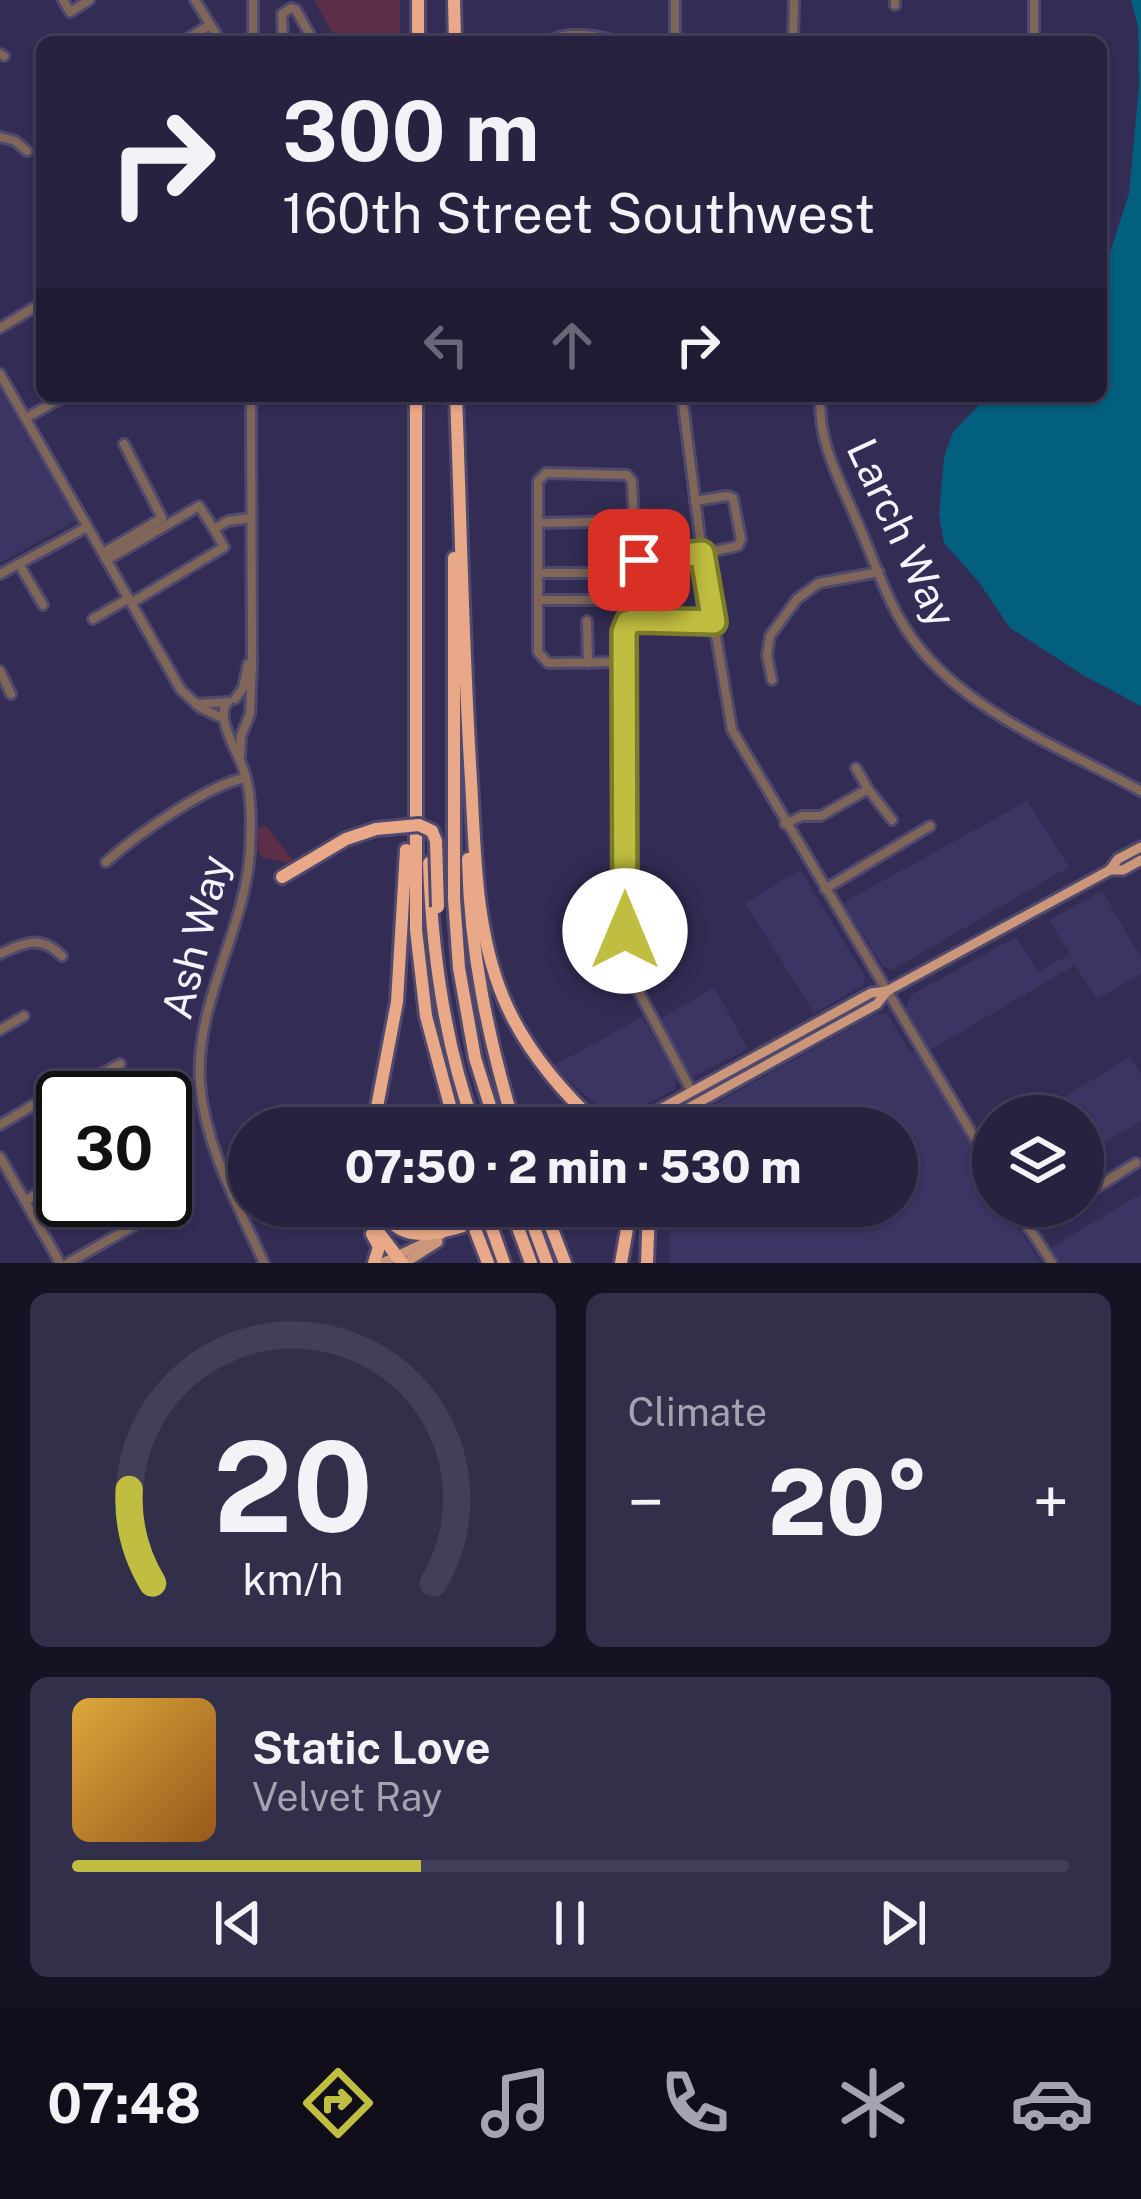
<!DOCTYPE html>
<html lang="en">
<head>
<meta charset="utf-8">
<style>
  body { margin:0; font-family:"Public Sans",sans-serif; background:#322f4b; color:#f1f3f6; height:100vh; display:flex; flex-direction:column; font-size:45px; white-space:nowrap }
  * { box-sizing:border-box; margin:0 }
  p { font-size:39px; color:#a4a4b1 }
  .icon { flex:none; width:66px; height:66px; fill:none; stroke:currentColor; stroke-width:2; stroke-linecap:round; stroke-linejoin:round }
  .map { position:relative; height:1263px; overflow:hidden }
  .sheet { display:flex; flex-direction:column; gap:30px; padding:30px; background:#151323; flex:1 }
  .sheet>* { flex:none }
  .hud { position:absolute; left:36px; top:36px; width:1071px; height:366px; border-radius:18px; box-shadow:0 3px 9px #0004,0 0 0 3px #423f59; background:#262240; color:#f1f3f6; overflow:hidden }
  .buttons { position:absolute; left:972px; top:1095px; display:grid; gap:24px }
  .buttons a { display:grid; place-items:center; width:132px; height:132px; border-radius:50%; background:#262240; box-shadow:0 3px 9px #0004,0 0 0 3px #423f59; font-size:60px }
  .speed { position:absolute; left:36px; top:1071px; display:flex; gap:24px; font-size:60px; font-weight:700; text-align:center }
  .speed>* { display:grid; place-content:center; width:156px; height:156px; border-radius:50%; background:#262240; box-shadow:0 3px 9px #0004,0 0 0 3px #423f59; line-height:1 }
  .speed .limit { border:6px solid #111; border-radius:18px; background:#fff; color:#111 }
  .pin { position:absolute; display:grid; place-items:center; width:102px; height:102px; color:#fff; margin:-51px; border-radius:24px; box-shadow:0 6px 18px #0006 }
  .me { position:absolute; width:132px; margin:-66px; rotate:0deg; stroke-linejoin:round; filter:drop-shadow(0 0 9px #0008) }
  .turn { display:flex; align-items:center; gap:42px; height:252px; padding:0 48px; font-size:54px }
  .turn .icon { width:156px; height:156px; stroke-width:2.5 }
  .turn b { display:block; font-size:84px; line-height:102px }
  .lanes { display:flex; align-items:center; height:114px; padding:0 48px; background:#0003; justify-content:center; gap:60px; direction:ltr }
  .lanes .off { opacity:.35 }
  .big { font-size:90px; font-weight:800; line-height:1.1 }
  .sheet .card { flex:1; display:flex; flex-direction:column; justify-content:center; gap:18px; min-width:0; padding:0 42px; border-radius:18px; background:#322f4b }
  .sheet .dial { align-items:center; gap:0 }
  .dial svg { height:312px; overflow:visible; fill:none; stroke:#423f59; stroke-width:7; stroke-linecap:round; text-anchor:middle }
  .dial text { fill:#f1f3f6; stroke:none }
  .song { display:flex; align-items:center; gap:36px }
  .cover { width:144px; height:144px; border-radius:18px; background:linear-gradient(135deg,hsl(40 70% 55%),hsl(30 70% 35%)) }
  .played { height:12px; border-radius:6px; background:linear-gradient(90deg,#c0be40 35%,#423f59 35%) }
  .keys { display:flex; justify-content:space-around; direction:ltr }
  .heat { display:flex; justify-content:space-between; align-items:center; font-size:66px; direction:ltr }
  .sheet .tiles { flex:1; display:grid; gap:30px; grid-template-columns:1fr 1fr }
  .card:last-child { grid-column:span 2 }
  .trip { position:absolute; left:228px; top:1107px; width:690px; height:120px; border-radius:60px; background:#262240; box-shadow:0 3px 9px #0004,0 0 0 3px #423f59; font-weight:800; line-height:120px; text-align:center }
  .tabs { display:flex; height:192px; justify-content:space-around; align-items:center; background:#0f0e1a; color:#a4a4b1 }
  .tabs .icon { width:84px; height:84px }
  .tabs .current { color:#c0be40 }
  .tabs b { font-size:54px; color:#f1f3f6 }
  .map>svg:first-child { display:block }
  .built { fill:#3b3563 }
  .green { fill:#5d2e47 }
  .water { fill:#025f7d }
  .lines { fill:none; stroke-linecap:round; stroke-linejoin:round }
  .minor-casing { stroke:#4e496d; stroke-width:14 }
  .major-casing { stroke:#4e496d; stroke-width:15 }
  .highway-casing { stroke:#4e496d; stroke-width:18 }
  .minor { stroke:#806659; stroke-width:8 }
  .major { stroke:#cb967a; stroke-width:9 }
  .highway { stroke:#e9a887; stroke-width:12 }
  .major-bridge-casing { stroke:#4e496d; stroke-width:15; stroke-linecap:butt }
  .highway-bridge-casing { stroke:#4e496d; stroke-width:18; stroke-linecap:butt }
  .major-bridge { stroke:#cb967a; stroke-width:9 }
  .highway-bridge { stroke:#e9a887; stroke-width:12 }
  .route-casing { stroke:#7d7c2a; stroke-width:30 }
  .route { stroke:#c0be40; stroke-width:21 }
  .labels { text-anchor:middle; stroke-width:12; stroke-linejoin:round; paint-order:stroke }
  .street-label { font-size:42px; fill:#f4f3fe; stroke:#332d55 }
</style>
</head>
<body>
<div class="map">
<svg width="1141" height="1263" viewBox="0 0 1141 1263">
  <rect width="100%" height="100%" fill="#332d55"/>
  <g class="built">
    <path d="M0,390l76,131 -76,42z"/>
    <path d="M1027,801l42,66 -177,103 -9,-4 -40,-63z"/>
    <path d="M800,870l65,106 -3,10 -48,27 -69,-110z"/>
    <path d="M1102,891l39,67v16l-44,25 -22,-34 -145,85 55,92 8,-4v68h11l37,57h-371v-55l3,-2h224v-78h-213l-3,-5 197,-110 10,2 23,38 16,-9 -21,-35 5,-14 105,-58 22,35 32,-18 -21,-34z"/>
    <path d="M714,987l34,62 -55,28 -35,-56z"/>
    <path d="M642,1017l35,60 -2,12 -60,32 -62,-55z"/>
    <path d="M1130,1057l11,17v47l-58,34v-39h-50z"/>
    <path d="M1141,1194v69h-83l-9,-14z"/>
  </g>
  <g class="green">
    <path d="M314,0h86v42h-77l10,-8z"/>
    <path d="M266,826l27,34 -7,3 -24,-6 -4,-7v-22z"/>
  </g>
  <path class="water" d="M1131,0h10v706l-58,-31 -73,-47 -32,-47 -34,-38 -5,-28 5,-58 9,-25 23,-24 16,-12h109v-115l28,-88 10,-108 -1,-58z"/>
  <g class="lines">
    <defs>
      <g id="minor">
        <path d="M63,0l7,12 19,-12"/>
        <path d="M195,0l26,42"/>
        <path d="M675,0v42"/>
        <path d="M1034,0v42"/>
        <path d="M895,5v-5"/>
        <path d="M182,42l28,-17"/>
        <path d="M253,42v-42"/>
        <path d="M283,42l-1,-28 9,-6 5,2 14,25 -2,7"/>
        <path d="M549,42c15,-11 49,-8 67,0"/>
        <path d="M793,42l1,-42"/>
        <path d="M0,54l4,2"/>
        <path d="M0,137l15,4 12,10"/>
        <path d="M0,328l42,-25"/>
        <path d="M0,374l181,316 20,18 19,9"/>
        <path d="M682,396l20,157 30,177 261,439"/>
        <path d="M821,396c-5,42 19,85 35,123 14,31 25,65 41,95 48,91 158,130 244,177"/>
        <path d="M26,418l39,-22"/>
        <path d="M606,522l2,66"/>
        <path d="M538,523l97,-2"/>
        <path d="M103,553l59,-35 -38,-74"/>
        <path d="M107,560l92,-54 15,23 14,-8 22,-3"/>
        <path d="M639,560l39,-1 60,-13 3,-7 -8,-41 -6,-2 -32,5"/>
        <path d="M19,564l24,41"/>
        <path d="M538,573h70"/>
        <path d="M0,574l87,-47"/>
        <path d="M538,600h89l10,-9 -5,-110 -5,-6 -81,-2 -8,8v171l10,11 76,-1"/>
        <path d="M131,603l93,-56 -10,-18"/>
        <path d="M93,619l36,-21"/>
        <path d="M587,621l1,42"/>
        <path d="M0,671l11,23"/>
        <path d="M772,680l-5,-25 3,-19 27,-37 22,-16 60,-11"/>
        <path d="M235,699l8,-11 5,-24"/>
        <path d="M227,702c-13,19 15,54 19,76 6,23 5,49 4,73 -5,80 -55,149 -50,232 5,64 38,122 64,180"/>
        <path d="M196,704l32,-2"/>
        <path d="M240,756l1,-20 9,-22 2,-50 -1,-268"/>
        <path d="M868,789l24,31"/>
        <path d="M785,824l17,-8h19l47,-27 -12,-21"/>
        <path d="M106,862c29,-26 104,-79 140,-84"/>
        <path d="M825,889l105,-63"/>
        <path d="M0,954c25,-12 41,-19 62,2"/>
        <path d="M0,1030l24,-14"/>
        <path d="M692,1092l-67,-126 -1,-334 4,-10 10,-3 76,3"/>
        <path d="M0,1125l75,-45 17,-1 28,-15"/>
        <path d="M0,1157l60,106"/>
        <path d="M1083,1196l53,-33"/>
        <path d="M25,1201l38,-23"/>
        <path d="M1015,1206l37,57"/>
        <path d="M1029,1229l37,-23"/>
        <path d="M68,1263l67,-38"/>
      </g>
      <g id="major">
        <path d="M1110,870h13l18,-10"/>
        <path d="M654,1127l223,-123 10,-13"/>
        <path d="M626,1128l245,-135 16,-2 223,-121 8,-11 23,-12"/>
        <path d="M382,1263l59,-28"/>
        <path d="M405,1263l33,-21"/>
      </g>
      <g id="highway">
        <path d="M454,0l1,42"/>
        <path d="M418,42v-42"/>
        <path d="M416,396v534l10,86 30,112"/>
        <path d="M456,396c5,128 7,257 15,384 4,72 4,149 32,217 20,49 59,95 98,131"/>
        <path d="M454,558v341l5,69 16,90 22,70"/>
        <path d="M468,859c2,94 20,179 47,269"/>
        <path d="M429,863c3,91 15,179 46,265"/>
        <path d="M282,877l64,-38 30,-10"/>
        <path d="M373,1128l24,-126 9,-152"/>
        <path d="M402,1128h26"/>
        <path d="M656,1128l3,-4"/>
        <path d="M368,1206l5,19 29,38"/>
        <path d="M381,1206c15,37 50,30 82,20"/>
        <path d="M466,1206l22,57"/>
        <path d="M484,1206l20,57"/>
        <path d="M510,1206l21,57"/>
        <path d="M526,1206l21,57"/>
        <path d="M543,1206l22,57"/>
        <path d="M372,1234l7,13 -5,16"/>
        <path d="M621,1263l10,-57"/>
        <path d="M647,1263l2,-57"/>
      </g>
    </defs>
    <use href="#minor" class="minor-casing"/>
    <use href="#major" class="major-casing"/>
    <use href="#highway" class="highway-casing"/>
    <use href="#minor" class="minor"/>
    <use href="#major" class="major"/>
    <use href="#highway" class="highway"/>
    <defs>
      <path id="major-bridge" d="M463,1226l35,-20"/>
      <path id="highway-bridge" d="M376,829l43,-4 13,6 4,10 2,66"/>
    </defs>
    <use href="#major-bridge" class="major-bridge-casing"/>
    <use href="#highway-bridge" class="highway-bridge-casing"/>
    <use href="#major-bridge" class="major-bridge"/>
    <use href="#highway-bridge" class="highway-bridge"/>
  </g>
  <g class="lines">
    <defs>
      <path id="route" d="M625,931l-1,-299 4,-10 10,-2 76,2 -12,-69 -63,7"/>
    </defs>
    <use href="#route" class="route-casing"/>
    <use href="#route" class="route"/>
  </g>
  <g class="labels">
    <g class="street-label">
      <text transform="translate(902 533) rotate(65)" y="15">Larch Way</text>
      <text transform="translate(196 937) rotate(-76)" y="15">Ash Way</text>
    </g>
  </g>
</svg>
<div class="buttons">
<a><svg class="icon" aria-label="layers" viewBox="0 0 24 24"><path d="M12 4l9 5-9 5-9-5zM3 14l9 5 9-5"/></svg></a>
</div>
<div class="speed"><div class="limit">30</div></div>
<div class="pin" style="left:639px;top:560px;background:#d93025"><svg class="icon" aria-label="arrive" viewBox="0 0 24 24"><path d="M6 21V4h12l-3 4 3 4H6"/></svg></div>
<svg class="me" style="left:625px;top:931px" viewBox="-20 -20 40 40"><circle r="19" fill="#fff"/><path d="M0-13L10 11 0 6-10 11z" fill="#c0be40"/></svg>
<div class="trip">07:50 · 2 min · 530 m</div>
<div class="hud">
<div class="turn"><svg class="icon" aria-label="right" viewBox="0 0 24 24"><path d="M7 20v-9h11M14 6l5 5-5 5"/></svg><div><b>300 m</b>160th Street Southwest</div></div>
<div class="lanes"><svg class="icon off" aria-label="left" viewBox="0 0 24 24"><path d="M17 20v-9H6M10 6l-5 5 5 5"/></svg><svg class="icon off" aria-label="ahead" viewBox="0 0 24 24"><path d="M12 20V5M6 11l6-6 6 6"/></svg><svg class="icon" aria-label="right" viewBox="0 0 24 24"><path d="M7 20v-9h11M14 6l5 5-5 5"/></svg></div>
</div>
</div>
<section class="sheet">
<div class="tiles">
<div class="card dial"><svg viewBox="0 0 100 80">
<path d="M14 69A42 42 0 1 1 86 69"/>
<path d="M14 69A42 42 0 0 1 8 45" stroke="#c0be40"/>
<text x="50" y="56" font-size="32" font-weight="700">20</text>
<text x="50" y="72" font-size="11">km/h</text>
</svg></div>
<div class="card"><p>Climate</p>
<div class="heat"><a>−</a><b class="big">20°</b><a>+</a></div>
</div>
<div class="card">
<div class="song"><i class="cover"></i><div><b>Static Love</b><p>Velvet Ray</p></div></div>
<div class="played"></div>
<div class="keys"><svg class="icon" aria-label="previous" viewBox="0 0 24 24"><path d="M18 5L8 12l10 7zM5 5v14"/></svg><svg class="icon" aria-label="pause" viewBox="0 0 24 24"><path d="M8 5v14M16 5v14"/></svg><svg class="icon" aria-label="next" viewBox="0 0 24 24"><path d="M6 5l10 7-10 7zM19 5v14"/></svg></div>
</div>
</div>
</section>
<nav class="tabs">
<b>07:48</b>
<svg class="icon current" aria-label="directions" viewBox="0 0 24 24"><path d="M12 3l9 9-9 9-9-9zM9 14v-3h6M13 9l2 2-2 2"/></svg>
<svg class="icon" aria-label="music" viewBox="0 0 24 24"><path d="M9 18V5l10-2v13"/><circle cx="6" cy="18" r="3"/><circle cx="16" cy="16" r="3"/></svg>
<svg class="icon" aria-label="phone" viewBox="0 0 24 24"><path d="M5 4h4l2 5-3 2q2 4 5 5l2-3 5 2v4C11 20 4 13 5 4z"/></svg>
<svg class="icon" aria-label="climate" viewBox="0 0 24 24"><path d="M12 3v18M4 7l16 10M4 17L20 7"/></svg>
<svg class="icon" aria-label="car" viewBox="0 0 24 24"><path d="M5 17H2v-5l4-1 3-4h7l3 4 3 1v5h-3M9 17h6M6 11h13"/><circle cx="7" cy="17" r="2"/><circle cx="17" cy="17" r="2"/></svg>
</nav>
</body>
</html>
